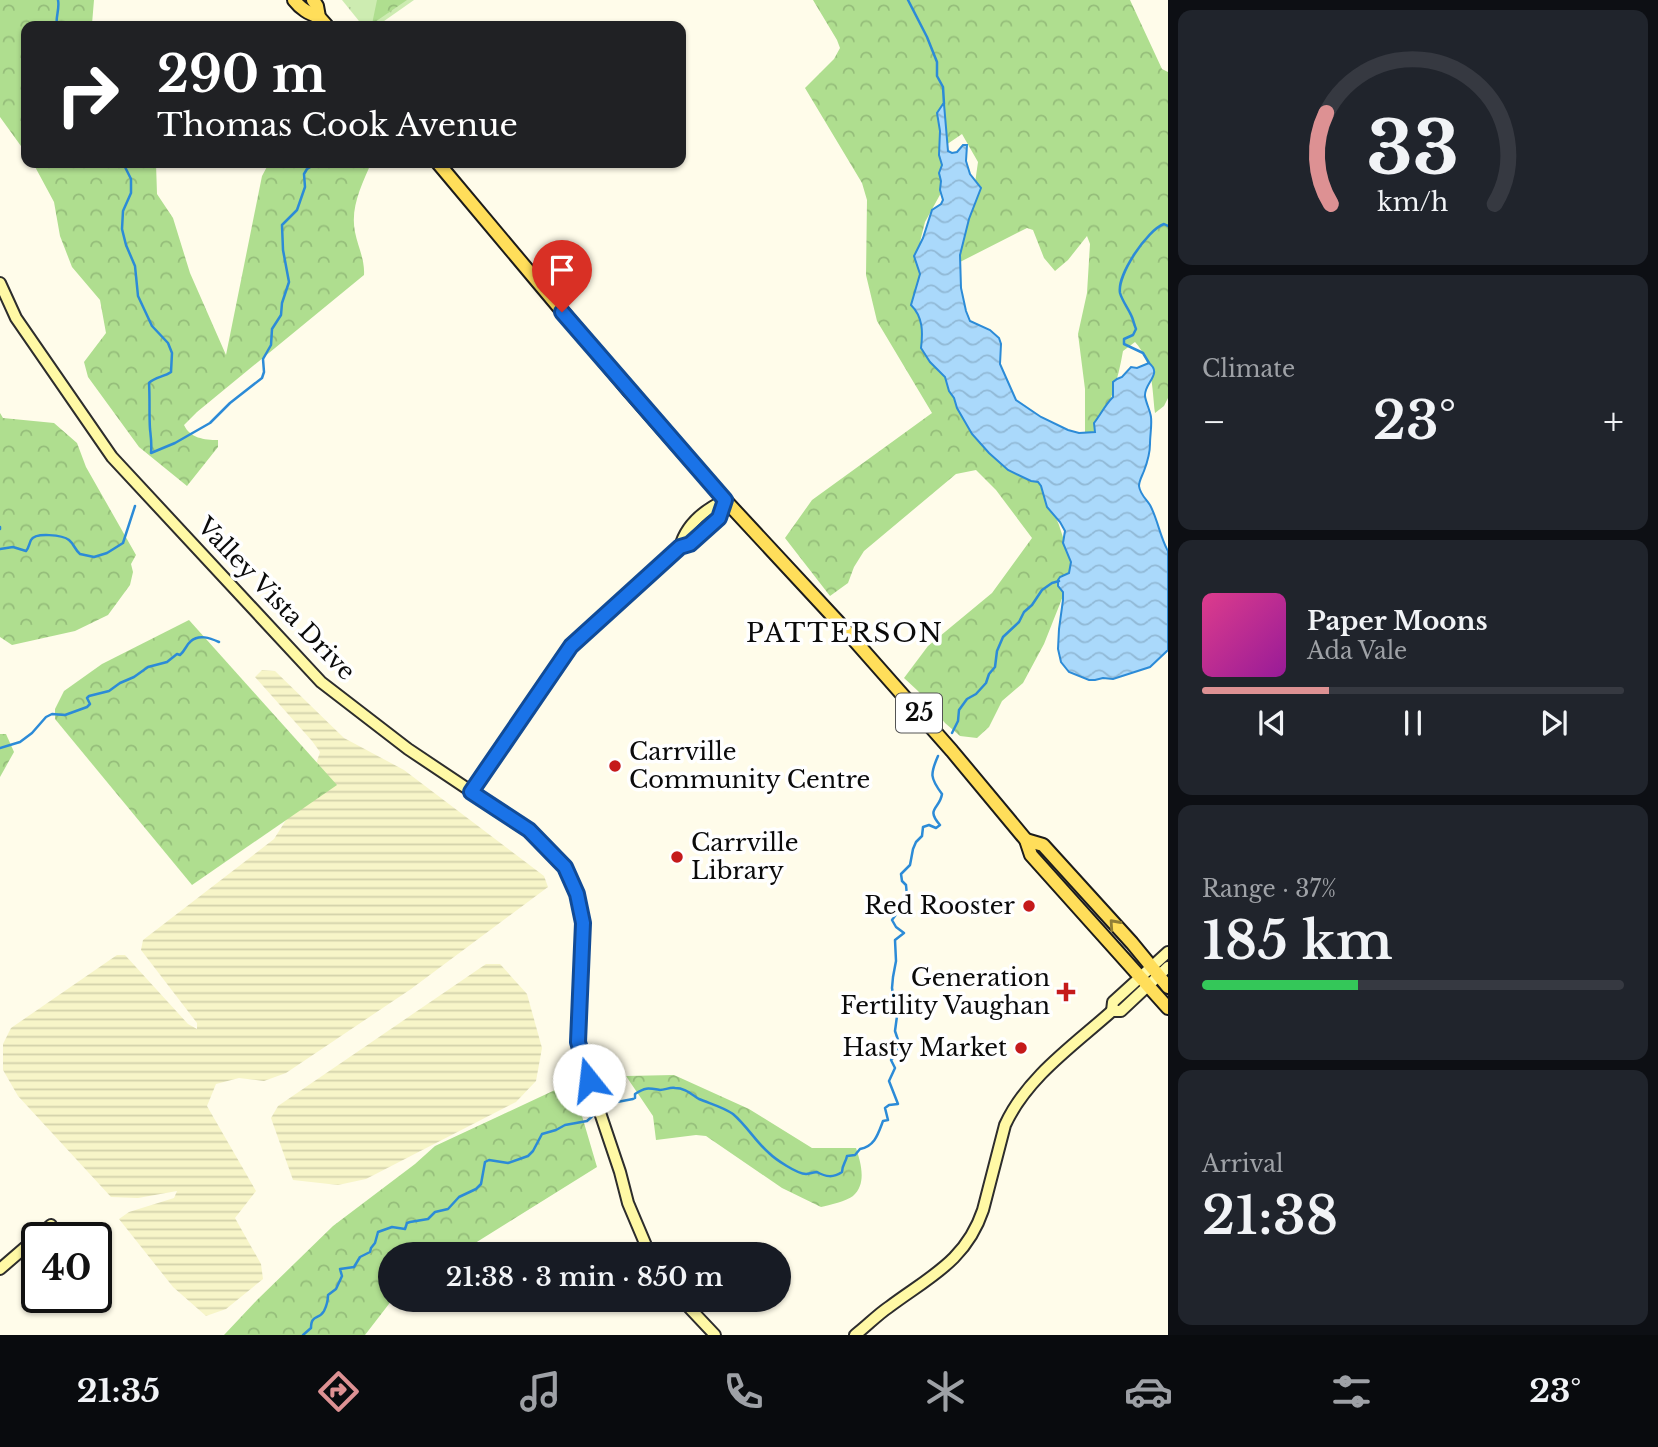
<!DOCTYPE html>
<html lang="en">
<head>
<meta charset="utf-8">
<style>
  body { margin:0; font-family:"Libre Baskerville",serif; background:#20242c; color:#f1f3f6; height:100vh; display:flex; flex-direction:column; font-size:26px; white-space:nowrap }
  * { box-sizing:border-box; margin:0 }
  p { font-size:23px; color:#9ea1a6 }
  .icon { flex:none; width:38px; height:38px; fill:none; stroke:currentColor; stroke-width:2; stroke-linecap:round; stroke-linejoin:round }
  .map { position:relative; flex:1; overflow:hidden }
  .drawer { display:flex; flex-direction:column; gap:10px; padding:10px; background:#0d0f14; width:490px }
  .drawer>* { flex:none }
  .top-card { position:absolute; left:21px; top:21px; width:665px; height:147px; border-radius:14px; box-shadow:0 2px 5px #0004; background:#202124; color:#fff; overflow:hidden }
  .speed { position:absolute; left:21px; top:1222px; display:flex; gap:14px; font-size:35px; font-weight:700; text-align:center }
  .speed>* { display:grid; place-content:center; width:91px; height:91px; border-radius:50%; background:#171b24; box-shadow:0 2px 5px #0004; line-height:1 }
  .speed .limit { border:4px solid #111; border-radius:10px; background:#fff; color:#111 }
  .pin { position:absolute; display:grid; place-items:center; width:60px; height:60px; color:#fff; margin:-72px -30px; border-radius:50% 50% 50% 0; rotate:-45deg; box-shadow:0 0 7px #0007 }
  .pin .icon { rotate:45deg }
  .me { position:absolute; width:77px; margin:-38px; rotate:344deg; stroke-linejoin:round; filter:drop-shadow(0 0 5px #0008) }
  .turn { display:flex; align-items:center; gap:24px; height:147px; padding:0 21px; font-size:32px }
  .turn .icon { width:91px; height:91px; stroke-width:2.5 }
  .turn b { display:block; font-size:49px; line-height:60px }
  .big { font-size:52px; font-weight:600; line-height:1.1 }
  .drawer .tile { flex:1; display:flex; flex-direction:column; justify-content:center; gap:10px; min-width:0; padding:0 24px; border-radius:14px; background:#20242c }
  .drawer .dial { align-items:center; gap:0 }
  .dial svg { height:182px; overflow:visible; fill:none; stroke:#363941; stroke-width:7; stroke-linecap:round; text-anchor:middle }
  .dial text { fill:#f1f3f6; stroke:none }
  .song { display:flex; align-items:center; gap:21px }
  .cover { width:84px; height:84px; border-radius:10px; background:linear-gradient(135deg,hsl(330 70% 55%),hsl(300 70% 35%)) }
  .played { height:7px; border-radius:4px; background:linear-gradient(90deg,#dd9193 30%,#363941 30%) }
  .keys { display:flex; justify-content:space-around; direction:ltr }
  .heat { display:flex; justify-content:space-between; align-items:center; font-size:38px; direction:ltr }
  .charge { height:10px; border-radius:5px; background:linear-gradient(90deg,#34c759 37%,#363941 0) }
  .trip { position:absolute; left:378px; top:1242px; width:413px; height:70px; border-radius:35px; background:#171b24; box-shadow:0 2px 5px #0004; font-weight:600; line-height:70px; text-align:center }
  .menu { display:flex; height:112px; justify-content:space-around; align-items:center; background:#090b0e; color:#9ea1a6 }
  .menu .icon { width:49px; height:49px }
  .menu .selected { color:#dd9193 }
  .menu b { font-size:32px; color:#f1f3f6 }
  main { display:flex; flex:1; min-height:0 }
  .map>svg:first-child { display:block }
  .farmland { fill:url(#farmland-rules) }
  .grass { fill:url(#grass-tufts) }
  .forest { fill:url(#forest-crowns) }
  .water { fill:url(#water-waves); stroke:#2c8bd7; stroke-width:2 }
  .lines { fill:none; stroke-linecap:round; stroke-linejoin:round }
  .stream { stroke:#2c8bd7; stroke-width:2.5 }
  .secondary-casing { stroke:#2d2d2d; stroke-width:14 }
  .primary-casing { stroke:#1c1c1c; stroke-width:16 }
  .secondary { stroke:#fff9a5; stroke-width:10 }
  .primary { stroke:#ffde5a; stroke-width:12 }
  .oneway { stroke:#917f36 }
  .route-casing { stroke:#114b97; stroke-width:18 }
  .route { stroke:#1a73e8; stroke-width:12 }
  .poi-dot { fill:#c51a1a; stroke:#fff; stroke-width:2.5 }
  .labels { text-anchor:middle; stroke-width:7; stroke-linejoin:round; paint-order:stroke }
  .shield { fill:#fff; stroke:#545454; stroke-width:2 }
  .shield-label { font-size:23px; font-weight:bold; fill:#0b0b0b }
  .street-label { font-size:24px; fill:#0b0b0b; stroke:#fff }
  .poi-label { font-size:24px; fill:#0b0b0b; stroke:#fff; text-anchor:end }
  .neighbourhood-label { font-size:26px; letter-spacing:2px; fill:#0b0b0b; stroke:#fff }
</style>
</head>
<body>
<main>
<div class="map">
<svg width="1168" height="1335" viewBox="0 0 1168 1335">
  <defs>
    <pattern id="farmland-rules" width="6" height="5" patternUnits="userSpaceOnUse" patternTransform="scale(1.75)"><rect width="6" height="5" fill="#f7f5c8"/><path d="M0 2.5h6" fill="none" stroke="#d2d1aa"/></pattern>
    <pattern id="grass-tufts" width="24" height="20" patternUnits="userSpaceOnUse" patternTransform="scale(1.75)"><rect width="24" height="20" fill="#cdecb1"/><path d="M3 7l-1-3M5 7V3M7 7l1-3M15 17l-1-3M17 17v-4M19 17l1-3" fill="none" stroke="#afc997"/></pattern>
    <pattern id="forest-crowns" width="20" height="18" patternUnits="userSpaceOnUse" patternTransform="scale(1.75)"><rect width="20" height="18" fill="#afde8f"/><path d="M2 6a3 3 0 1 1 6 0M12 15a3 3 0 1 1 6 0" fill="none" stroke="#95bd7a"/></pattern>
    <pattern id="water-waves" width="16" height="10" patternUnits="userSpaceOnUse" patternTransform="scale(1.75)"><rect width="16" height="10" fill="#aad9fb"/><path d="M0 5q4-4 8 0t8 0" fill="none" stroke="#91b9d6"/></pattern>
  </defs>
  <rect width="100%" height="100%" fill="#fffcea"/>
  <g class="farmland">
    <path d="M262,670l13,1 69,67 60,32 140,106 4,11 -137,102 -125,84 -22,8 -25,-3 -23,6 -9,22 49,85 -21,27 26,46 2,15 -37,30 -20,7 -33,-29 -54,-68 10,-7 45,-14 3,-7 -39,7 -27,-1 -93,-101 -15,-26v-26l8,-16 106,-73h8l63,69 9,5v-6l-56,-73 2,-10 131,-101 36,-57 10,-30 -8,-11 -57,-64z"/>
    <path d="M486,964h14l27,30 15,54 -6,33 -20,21 -150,77 -28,6 -45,-5 -22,-62 7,-12z"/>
  </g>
  <path class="grass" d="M342,0h72l-37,26h-14z"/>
  <g class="forest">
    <path d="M0,0h94l-2,24 2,2h-68v127l-26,-36z"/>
    <path d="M377,0h30l-35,24z"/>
    <path d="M813,0h317l32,69 6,3v326l-4,8 -9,7c-3,-26 -2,-51 -20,-71l-12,9c-5,29 -13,57 -30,82l-8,2v-46l-7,-55 9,-41 3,-49 -3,-8 -19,24 -13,11 -11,-13 -11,-28 -6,-2 -69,35 6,-38 8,-21 6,-42 -16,-28 -19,13 4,35 -22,40 -5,20 1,27 122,218 16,38 16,49 -10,17 -21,53 -21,39 -21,18 -13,26 -12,11 -17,-2 -15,-13 -27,-32 -14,-13 24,-32 64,-53 40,-55 -36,-48 -20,-20 -20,4 -92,77 -10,16 -6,16 -18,13 -45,-58 27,-38 120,-87 -55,-92 -11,-46 1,-75 -5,-17 -57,-95 29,-29 6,-11 -3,-8z"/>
    <path d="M33,163h123l1,31 16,24 17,55 36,82 36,-179 7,-13h102c-9,22 -21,44 -16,69 3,15 10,28 9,43l-167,137 -13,13c6,13 20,15 34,15v7l-31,39 -48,-39 -51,-70 -4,-15 22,-29 -6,-33 -28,-33 -12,-31 -6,-34z"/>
    <path d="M0,413l3,5 51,5 23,20 9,24 50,88 -5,9 2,8 -3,13 -22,30 -33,16 -63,14 -12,-8z"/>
    <path d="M189,620l148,165 -145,100 -137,-166v-10l9,-18 38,-27z"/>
    <path d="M0,734h6l8,18 -14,25z"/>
    <path d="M674,1075l75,34 63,39h44c5,15 11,36 -3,48 -6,5 -24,9 -32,11l-39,-19 -76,-52 -10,-1 -40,5 -3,-24 -27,-40z"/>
    <path d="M572,1082l25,85 -141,88h-66v45h2l-27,35h-141l33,-35 76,-74 82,-62 20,-18z"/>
  </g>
  <path class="water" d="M943,104h1l4,47 4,2 5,-1 6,-7h4l-1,16 4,13 11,14 -12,31 -9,36 1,33 5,23 4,10 20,9 9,8 2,6 -1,20 16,36 25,17 27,13 11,3 16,-1 -1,-9c7,-9 11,-18 19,-26v-15l4,-3 5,-2 9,-10 6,1 12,-5c14,11 -5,20 -4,33 1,7 5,14 6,21 1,9 -1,18 -1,27 0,9 -3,19 -6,27 -2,5 -5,10 -5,15 1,8 7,13 11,19 8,15 10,32 18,46v99l-18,17 -37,12 -10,-1 -8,2h-6l-20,-8 -8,-10 -3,-13 1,-20 4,-29v-8l-5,-6v-6l2,-3 9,-4 2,-11 -8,-19 2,-12 -5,-9 -13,-15 -6,-21 -3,-4 -7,-1 -23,-11 -19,-17 -17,-19 -15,-26 -3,-10 -5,-7 -4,-14 -15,-15 -9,-14c2,-16 2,-31 -10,-43l9,-31 -6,-18 9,-18 9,-28 9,-6 2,-4 -3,-10 1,-9 -2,-8 3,-8 -3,-10 1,-24 -3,-18z"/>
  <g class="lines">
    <g class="stream">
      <path d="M908,0l19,37 10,25v14l6,11 1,17"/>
      <path d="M57,26c-2,-8 3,-17 1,-26"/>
      <path d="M123,163l8,16v14l-8,18 -1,18 4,16 9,21 3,30 14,30 16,17 4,10 -1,19c-7,5 -16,5 -22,11 1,15 0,31 1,46 1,9 2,15 1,24l24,-10 35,-20 20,-20 32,-25 2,-6 -1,-13 8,-14 1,-16 9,-14 1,-12 7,-21 -6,-32 -1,-25 15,-15 8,-23 -1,-13 3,-5 10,-6"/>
      <path d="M1149,363l-6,-10 -19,-9v-5l9,-4 3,-6c-2,-5 -3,-11 -6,-16 -3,-6 -8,-13 -10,-20 -3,-18 27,-63 44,-69l4,2"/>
      <path d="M0,527v2"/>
      <path d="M0,549l13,-2 13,4c3,-3 3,-7 5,-11 4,-8 32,-5 38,0 5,4 6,10 11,14l14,3 13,-4 16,-10 12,-37"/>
      <path d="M952,733l6,-12 1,-11 8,-11 9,-5 10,-11 3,-9 6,-7 2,-16 6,-14 16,-15 5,-10 8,-7 10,-15 10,-7 7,-2"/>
      <path d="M0,748l20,-6 12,-9 14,-16 6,-3 13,1 22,-8 3,-3 -3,-6 2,-2 20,-5 11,-8 14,-6 14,-10 19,-5 10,-8 3,1c5,-4 6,-10 11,-14 8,-7 19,-3 28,1"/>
      <path d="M603,1110l14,-8 16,-3 2,-1v-4c11,-7 13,-6 25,-4 5,0 10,-3 15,-2 10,0 16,6 24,11 12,5 24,8 34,15 14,12 23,28 36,39 6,6 28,21 37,21 1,0 10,-2 11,-2 9,5 16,6 25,0 0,-7 4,-10 5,-16l8,-1 5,-6c15,-3 18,-15 23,-28l5,-1 -3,-12 4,-3 9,-1 -9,-23 6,-13 -4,-8 6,-6 1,-14 -3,-9 2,-15 -5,-28 1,-11 3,-16 -1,-21 9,-7 -8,-6 -4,-7c8,-9 6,-16 15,-24l-1,-11 -4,-4 -1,-7 9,-9 3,-16 3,-7 6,-6 1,-9 6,-2 7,3 4,-3c-15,-17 0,-16 2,-31 -12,-16 -12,-20 -4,-38"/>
      <path d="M303,1335l8,-7c0,-14 8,-8 13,-17 2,-4 4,-11 4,-16l8,-6 6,-13 -2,-7 14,-2 6,-10 10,-5 1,-4 4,-5 3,-11 14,-5 13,2 2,-6 3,-1 18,-3 7,-7 13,-3 11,-12 17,-8 5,-5 4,-22 4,-2 19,3 20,-7 5,-5 9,-17 14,-4 9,-5 22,-4 10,-9"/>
    </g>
    <defs>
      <g id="secondary">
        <path d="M0,283l16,35 96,139 209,225 87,67 121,81 36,38 12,26 6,29 -5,119 11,38 31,92 8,31 22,52"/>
        <path d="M680,547c6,-23 24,-37 45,-47"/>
        <path d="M471,792l100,-146 109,-99 10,-3 29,-26 6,-18"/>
        <path d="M1112,1011l1,-9 55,-50"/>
        <path d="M0,1269l51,-44"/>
        <path d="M682,1300l33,35"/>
        <path d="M855,1335c12,-9 22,-20 34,-28 40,-30 77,-46 94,-97l22,-85c22,-48 69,-80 107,-114h9l47,-44"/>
      </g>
      <g id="primary">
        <path d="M294,0c7,9 14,13 25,17"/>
        <path d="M313,0l4,6 2,11 8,9"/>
        <path d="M438,163l192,229 95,108 115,124 112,127 74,89 5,15 137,153"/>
        <path d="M1026,840l17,5 89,98 36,44"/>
      </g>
    </defs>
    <use href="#secondary" class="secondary-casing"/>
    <use href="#primary" class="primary-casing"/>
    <use href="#secondary" class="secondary"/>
    <use href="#primary" class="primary"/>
  </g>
  <defs><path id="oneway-chevron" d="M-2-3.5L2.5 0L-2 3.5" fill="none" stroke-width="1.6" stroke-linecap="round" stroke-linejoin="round" transform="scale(1.75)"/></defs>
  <use class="oneway" href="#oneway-chevron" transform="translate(1114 924) rotate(-132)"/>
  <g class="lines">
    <defs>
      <path id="route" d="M562,312l163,188 -6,18 -29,26 -10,3 -109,99 -100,146 58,38 36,37 12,27 6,29 -5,119 11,38"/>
    </defs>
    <use href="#route" class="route-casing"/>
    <use href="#route" class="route"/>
  </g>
  <g class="poi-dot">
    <circle cx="615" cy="766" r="7"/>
    <circle cx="677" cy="857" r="7"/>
    <circle cx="1029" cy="906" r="7"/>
    <path d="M1062.5 981.5h7v7h7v7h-7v7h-7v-7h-7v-7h7z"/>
    <circle cx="1021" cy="1048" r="7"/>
  </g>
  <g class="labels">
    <rect class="shield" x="896" y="693.5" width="46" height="39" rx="5"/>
    <g class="shield-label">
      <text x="919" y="721">25</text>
    </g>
    <g class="street-label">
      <text transform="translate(276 599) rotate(46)" y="8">Valley Vista Drive</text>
    </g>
    <g class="poi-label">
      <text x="629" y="760" text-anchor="start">Carrville<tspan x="629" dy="28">Community Centre</tspan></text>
      <text x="691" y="851" text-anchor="start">Carrville<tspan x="691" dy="28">Library</tspan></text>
      <text x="1015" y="914">Red Rooster</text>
      <text x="1050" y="986">Generation<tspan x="1050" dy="28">Fertility Vaughan</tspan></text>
      <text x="1007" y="1056">Hasty Market</text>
    </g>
    <g class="neighbourhood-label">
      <text x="845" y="642">PATTERSON</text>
    </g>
  </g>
</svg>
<div class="speed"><div class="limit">40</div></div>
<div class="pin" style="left:562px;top:312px;background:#d93025"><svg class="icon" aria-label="arrive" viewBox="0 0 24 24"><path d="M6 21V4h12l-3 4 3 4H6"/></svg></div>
<svg class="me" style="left:589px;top:1080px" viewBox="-20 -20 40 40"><circle r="19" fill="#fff"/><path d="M0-13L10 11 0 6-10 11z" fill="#1a73e8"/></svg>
<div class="trip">21:38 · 3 min · 850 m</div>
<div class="top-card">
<div class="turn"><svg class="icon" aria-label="right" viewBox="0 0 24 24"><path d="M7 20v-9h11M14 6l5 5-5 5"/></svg><div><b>290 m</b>Thomas Cook Avenue</div></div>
</div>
</div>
<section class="drawer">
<div class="tile dial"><svg viewBox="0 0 100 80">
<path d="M14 69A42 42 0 1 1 86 69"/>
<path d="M14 69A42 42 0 0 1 12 29" stroke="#dd9193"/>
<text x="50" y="56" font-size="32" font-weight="700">33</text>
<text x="50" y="72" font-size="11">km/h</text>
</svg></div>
<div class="tile"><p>Climate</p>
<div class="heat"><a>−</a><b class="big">23°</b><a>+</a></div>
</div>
<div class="tile">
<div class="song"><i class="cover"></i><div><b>Paper Moons</b><p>Ada Vale</p></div></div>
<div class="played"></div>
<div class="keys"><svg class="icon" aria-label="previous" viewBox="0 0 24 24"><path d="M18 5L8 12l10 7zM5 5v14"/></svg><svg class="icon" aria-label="pause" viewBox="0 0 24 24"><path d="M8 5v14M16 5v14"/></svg><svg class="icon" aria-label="next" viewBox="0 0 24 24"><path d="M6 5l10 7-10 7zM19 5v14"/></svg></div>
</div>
<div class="tile"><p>Range · 37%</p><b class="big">185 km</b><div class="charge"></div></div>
<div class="tile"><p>Arrival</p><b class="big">21:38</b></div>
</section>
</main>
<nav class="menu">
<b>21:35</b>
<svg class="icon selected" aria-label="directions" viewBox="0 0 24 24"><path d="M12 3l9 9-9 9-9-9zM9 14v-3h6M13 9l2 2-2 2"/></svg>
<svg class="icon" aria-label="music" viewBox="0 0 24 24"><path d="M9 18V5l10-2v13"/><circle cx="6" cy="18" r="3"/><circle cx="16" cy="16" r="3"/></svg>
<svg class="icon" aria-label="phone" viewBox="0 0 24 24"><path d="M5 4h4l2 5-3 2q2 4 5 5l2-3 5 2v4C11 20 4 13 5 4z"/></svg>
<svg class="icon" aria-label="climate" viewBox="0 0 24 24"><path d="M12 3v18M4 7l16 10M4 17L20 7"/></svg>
<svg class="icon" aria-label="car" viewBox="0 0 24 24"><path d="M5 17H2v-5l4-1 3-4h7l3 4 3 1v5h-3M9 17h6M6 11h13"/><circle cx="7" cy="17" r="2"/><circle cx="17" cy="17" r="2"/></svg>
<svg class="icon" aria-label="filters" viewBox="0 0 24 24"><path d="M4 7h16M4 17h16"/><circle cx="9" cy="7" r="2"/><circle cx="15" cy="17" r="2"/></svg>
<b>23°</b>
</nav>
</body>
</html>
